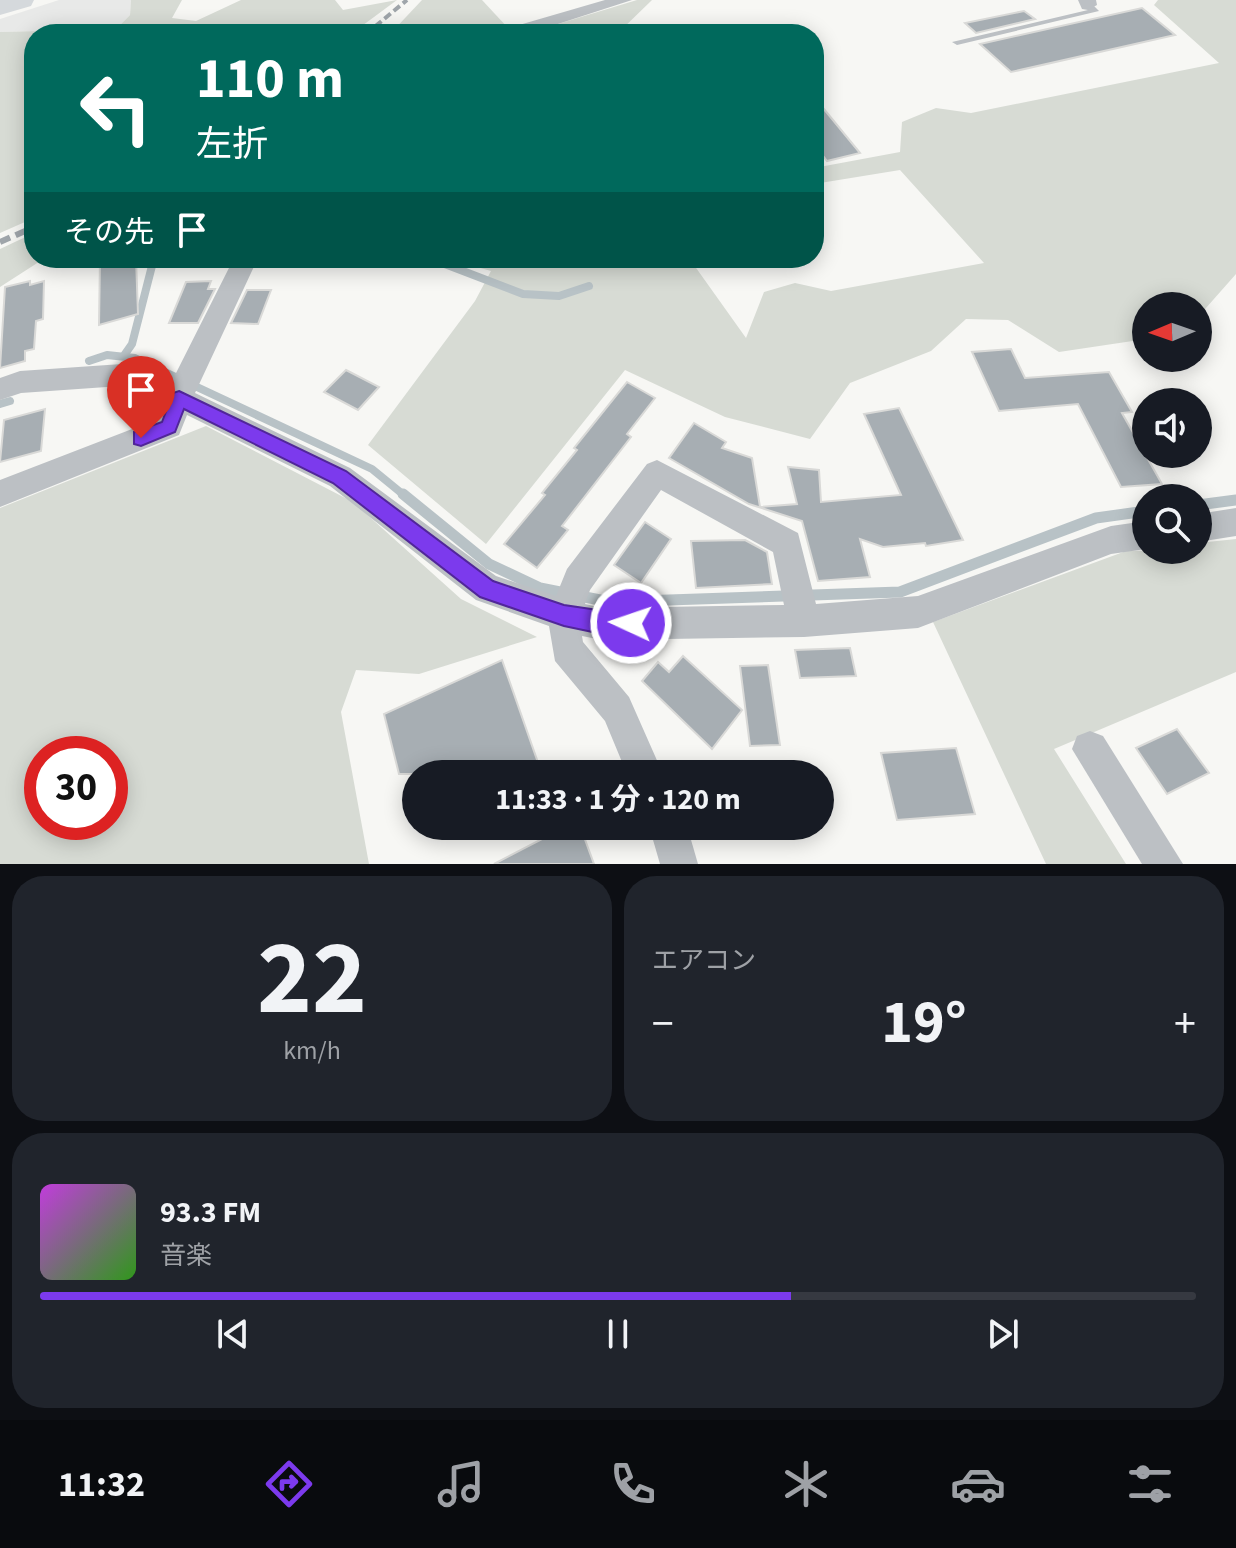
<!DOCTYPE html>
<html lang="ja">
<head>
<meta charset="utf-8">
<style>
  body { margin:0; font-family:"Source Sans 3","Noto Sans JP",sans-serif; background:#20242c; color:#f1f3f6; height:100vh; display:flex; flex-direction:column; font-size:30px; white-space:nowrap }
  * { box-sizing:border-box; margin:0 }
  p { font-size:26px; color:#9ea1a6 }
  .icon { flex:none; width:44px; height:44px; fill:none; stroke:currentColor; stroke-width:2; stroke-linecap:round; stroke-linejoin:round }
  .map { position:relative; height:864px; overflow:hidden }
  .panel { display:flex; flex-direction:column; gap:12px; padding:12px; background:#0d0f14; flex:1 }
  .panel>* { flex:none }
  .hud { position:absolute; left:24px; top:24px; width:800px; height:244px; border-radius:32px; box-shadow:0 4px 20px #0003; background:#00695c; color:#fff; overflow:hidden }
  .needle { width:52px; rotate:268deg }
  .buttons { position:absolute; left:1132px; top:292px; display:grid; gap:16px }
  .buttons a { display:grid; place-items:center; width:80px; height:80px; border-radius:50%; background:#171b24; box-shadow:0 4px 20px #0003; font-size:40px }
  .speed { position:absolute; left:24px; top:736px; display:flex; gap:16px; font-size:40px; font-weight:700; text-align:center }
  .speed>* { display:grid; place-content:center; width:104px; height:104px; border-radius:50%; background:#171b24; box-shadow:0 4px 20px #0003; line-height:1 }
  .speed .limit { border:12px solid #d22; background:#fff; color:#111 }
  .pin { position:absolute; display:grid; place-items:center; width:68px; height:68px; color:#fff; margin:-82px -34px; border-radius:50% 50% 50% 0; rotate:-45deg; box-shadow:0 0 8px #0007 }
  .pin .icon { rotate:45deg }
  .me { position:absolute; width:88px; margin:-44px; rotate:273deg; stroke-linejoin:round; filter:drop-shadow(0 0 6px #0008) }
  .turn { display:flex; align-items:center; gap:28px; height:168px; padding:0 40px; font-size:36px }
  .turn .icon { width:104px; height:104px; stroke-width:2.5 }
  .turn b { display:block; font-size:56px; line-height:68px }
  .then { display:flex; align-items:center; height:76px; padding:0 40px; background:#0003; gap:16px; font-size:30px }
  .big { font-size:60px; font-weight:700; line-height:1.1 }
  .panel .tile { flex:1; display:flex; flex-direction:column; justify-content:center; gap:12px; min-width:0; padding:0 28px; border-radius:32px; background:#20242c }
  .panel .dial { align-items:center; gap:0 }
  .dial b { font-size:104px; line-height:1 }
  .song { display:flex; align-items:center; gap:24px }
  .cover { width:96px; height:96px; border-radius:12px; background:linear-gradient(135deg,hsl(290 70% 55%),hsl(110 70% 35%)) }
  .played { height:8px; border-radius:4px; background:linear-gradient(90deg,#7c3aed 65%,#363941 65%) }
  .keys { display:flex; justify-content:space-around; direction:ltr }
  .heat { display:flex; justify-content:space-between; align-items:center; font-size:44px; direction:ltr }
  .panel .tiles { flex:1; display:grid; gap:12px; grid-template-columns:1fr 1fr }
  .tile:last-child { grid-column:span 2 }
  .trip { position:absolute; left:402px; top:760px; width:432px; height:80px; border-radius:40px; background:#171b24; box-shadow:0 4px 20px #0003; font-weight:700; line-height:80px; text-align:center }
  .dock { display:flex; height:128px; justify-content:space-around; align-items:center; background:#090b0e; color:#9ea1a6 }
  .dock .icon { width:56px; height:56px }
  .dock .active { color:#7c3aed }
  .dock b { font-size:36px; color:#f1f3f6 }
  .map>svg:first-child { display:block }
  .built { fill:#e8e9e8 }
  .green { fill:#d7dbd4; fill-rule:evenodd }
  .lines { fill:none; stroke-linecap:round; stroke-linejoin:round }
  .stream-far1 { stroke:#b8c2c6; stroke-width:8 }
  .stream { stroke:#b8c2c6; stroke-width:11 }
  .building { fill:#a7aeb3; stroke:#d9d9d7; stroke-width:2 }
  .service { fill:#bcc0c4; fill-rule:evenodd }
  .minor { fill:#bcc0c4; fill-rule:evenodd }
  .trunk { fill:#d5d9dc; fill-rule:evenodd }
  .rail-far1 { stroke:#9fa5aa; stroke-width:4; stroke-dasharray:8 4; stroke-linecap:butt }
  .rail { stroke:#9fa5aa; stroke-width:6; stroke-dasharray:11 6; stroke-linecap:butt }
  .route { fill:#7c3aed; stroke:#51269a; stroke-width:2 }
</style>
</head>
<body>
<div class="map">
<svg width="1236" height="864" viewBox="0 0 1236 864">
  <rect width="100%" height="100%" fill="#f7f7f4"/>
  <path class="built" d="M59,0h72l-1,15 -14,14 -116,3v-13z"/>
  <g class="green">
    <path d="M131,0h51l-10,18 24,3 45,-21h94l8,10 54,-10 -46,34h-317v184l-34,15v-201l116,-3 14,-14z"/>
    <path d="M422,0h60l26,28 -20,6h-98z"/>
    <path d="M637,0h15l-35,34h-92z"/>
    <path d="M1158,0h78v274l-38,43v-11h-52v33l-87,13 -51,-32 -42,-1 -35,32 -81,32 -40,56 -85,-22 -100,-47 -139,174 -118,-99 107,-144 16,-30 -45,-13h243l57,80 18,-46 31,-9 36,8 153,-28 -84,-93 -86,14v-16l86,-16 2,-30 34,-14 35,5 248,-50 -65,-58z"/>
    <path d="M34,233v25h11l-45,29v-38z"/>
    <path d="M206,426l147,76 108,97 76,38 -118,37 -63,-4 -15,42 28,152h-369v-356zM42,754h68v68h-68z"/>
    <path d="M1236,539v133l-182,77 72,115h-80l-113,-242 193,-71 72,-1v-7z"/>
  </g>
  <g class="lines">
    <g class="stream-far1">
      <path d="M429,258l94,36 36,2 30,-10"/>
      <path d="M125,354l7,-10 22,-86"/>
      <path d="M89,361l18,-6 28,3 237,111 33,27"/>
      <path d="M0,404l10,-3"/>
    </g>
    <g class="stream">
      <path d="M403,494l86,70 51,24 70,14 290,-10 196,-74 50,-7"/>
      <path d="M1198,505l38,-5"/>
    </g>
  </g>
  <g class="building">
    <path d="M1142,8l33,27 -164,37 -31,-28z"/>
    <path d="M1024,11l11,8 -59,14 -11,-10z"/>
    <path d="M814,97l46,56 -33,8 -13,-17z"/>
    <path d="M100,258h36l2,56 -39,11z"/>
    <path d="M30,281v4l14,-4 -1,38 -7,2 -2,28 -9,2v10l-25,7 5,-81z"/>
    <path d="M211,281l-3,8h7l-17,34h-29l17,-41z"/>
    <path d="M247,290h24l-13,34 -27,-1z"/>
    <path d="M1011,349l14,29 84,-6 23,40 -10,1 40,71 -41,3 -43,-83 -79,7 -27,-59z"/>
    <path d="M346,370l33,17 -21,23 -34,-18z"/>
    <path d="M627,382l28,16 -28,36 4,3 -69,89 6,4 -31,38 -33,-24 41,-49 -3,-2 35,-43 -3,-2z"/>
    <path d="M899,408l64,132 -37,6 -1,-3 -42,4 -23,-8 10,38 -52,4 -16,-60 -53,-17 -80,-46 25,-35 32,19 -4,6 30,10 8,49 37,-3 -9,-37 31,3 2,32 80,-7 -37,-81z"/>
    <path d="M45,409l-4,42 -41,11 4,-42z"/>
    <path d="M645,522l26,17 -30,44 -27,-18z"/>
    <path d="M745,540l22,12 5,32 -76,4 -5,-47z"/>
    <path d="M850,648l6,28 -56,2 -5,-28z"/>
    <path d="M683,656l59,54 -30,39 -70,-68 16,-19 11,10z"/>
    <path d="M502,660l40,114h-143l-15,-60z"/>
    <path d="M768,665l12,80 -30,1 -10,-80z"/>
    <path d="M1177,729l32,44 -42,21 -31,-46z"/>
    <path d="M956,748l19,66 -78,6 -16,-67z"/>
    <path d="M567,826h13l14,38h-100z"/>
  </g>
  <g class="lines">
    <path class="service" d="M1085,3h6l8,8 -142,34 -5,-3 136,-32 -4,-5z"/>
    <g class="minor">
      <path d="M605,0h27l-105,34h-28l3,-4z"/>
      <path d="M1078,0h18l1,5 -9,5 -6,-1z"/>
      <path d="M234,258h24l-63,135 155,75 146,108 60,20 11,-27 80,-105 10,-4 141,73 18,71 102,-8 193,-70 35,-5v28l-35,5 -193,74 -114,9 -202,3 -20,-4 1,6 46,55 34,77h-36l-22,-53 -50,-60 -6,-35 -73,-26 -146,-114 -143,-71 -8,20 -179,72v-27l158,-61 6,-15 -43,-18 -100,7 -21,7v-22l20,-7 102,-7 49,19zM661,490l112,62 11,53 -182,3 -17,-4 5,-14z"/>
      <path d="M1236,508v28l-38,6v-28z"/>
      <path d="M1090,731l13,5 80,128h-41l-70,-115 5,-13z"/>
      <path d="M649,826h38l11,38h-38z"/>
    </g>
    <path class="trunk" d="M0,0h34l-3,6 -31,9z"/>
    <path class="rail-far1" d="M366,34l41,-34"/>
    <path class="rail" d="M0,242l34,-15"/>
  </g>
  <path class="route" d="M179,391l167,80 147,110 71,24 74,11 3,7 -3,8 -36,3 -38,-8 -84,-29 -147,-114 -149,-74 -9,23 -34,14 -7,-2v-12l28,-10 11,-29z"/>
</svg>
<div class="buttons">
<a><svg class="needle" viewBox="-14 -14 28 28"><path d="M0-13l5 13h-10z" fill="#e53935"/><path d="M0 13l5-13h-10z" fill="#9ea1a6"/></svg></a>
<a><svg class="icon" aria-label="sound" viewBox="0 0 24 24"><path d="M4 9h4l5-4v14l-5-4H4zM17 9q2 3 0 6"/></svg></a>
<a><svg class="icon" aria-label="search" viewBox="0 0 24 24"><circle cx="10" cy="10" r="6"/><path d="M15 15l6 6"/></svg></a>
</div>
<div class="speed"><div class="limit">30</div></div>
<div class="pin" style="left:141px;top:438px;background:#d93025"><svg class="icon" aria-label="arrive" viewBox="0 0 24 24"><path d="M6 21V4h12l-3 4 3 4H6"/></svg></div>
<svg class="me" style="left:631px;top:623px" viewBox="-20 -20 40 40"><circle r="17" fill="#7c3aed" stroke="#fff" stroke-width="3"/><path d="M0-11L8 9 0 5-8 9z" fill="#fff"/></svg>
<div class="trip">11:33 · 1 分 · 120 m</div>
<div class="hud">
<div class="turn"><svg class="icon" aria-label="left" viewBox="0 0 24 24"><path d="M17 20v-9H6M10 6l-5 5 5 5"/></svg><div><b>110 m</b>左折</div></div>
<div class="then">その先<svg class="icon" aria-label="arrive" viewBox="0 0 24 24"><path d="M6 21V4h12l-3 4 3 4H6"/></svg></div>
</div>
</div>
<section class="panel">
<div class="tiles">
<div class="tile dial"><b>22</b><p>km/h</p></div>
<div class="tile"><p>エアコン</p>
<div class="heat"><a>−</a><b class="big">19°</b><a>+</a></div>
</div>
<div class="tile">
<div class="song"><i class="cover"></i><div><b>93.3 FM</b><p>音楽</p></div></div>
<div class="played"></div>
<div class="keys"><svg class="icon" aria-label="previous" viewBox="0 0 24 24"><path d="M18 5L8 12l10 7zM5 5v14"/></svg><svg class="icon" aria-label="pause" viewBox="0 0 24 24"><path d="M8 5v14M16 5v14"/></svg><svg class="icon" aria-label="next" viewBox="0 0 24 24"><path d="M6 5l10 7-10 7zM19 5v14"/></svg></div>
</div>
</div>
</section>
<nav class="dock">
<b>11:32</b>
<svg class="icon active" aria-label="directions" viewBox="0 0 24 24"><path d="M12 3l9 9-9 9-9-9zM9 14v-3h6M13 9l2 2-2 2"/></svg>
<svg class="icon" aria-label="music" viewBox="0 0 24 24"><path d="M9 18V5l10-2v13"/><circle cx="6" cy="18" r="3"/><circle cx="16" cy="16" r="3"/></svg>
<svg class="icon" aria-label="phone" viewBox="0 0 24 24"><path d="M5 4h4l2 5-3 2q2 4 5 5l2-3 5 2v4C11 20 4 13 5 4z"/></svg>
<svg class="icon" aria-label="climate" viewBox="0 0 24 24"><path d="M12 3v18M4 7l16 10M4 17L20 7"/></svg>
<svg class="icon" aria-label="car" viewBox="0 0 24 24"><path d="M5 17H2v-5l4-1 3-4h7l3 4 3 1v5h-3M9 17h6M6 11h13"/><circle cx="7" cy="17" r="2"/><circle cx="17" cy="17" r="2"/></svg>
<svg class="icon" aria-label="filters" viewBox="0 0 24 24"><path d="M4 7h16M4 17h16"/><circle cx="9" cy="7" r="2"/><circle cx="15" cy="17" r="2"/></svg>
</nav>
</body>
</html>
